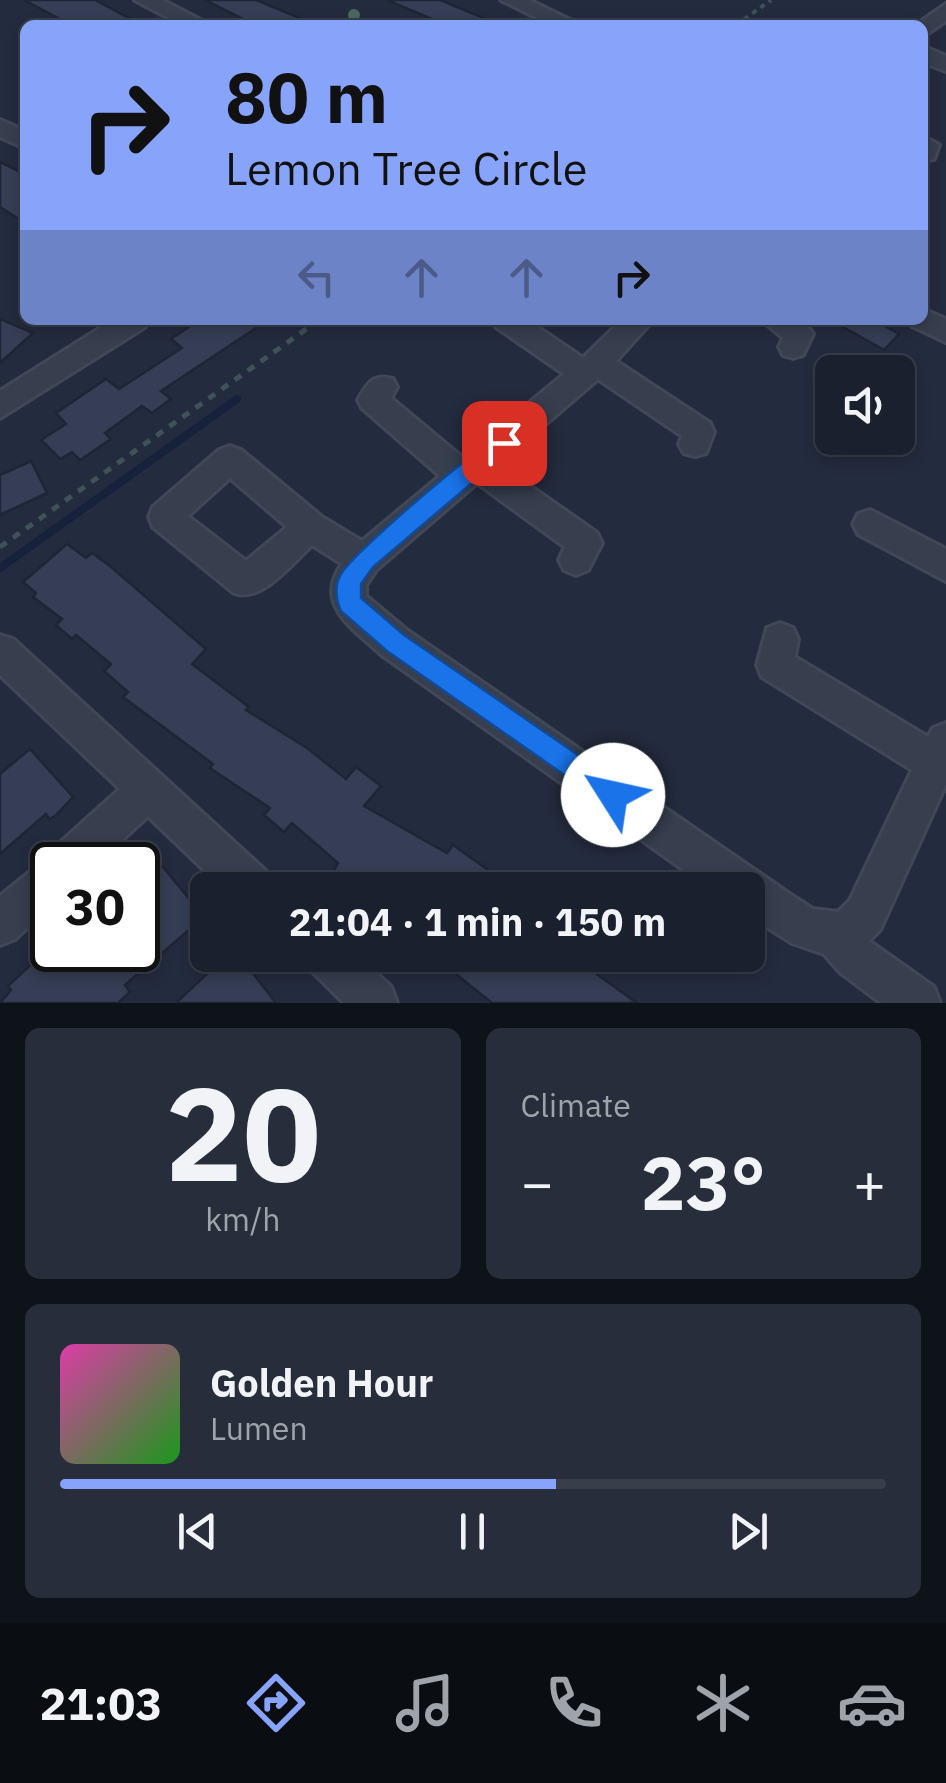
<!DOCTYPE html>
<html lang="en">
<head>
<meta charset="utf-8">
<style>
  body { margin:0; font-family:"IBM Plex Sans",sans-serif; background:#272d3a; color:#f1f3f6; height:100vh; display:flex; flex-direction:column; font-size:38px; white-space:nowrap }
  * { box-sizing:border-box; margin:0 }
  p { font-size:32px; color:#9fa3aa }
  .icon { flex:none; width:55px; height:55px; fill:none; stroke:currentColor; stroke-width:2; stroke-linecap:round; stroke-linejoin:round }
  .map { position:relative; height:1003px; overflow:hidden }
  .sheet { display:flex; flex-direction:column; gap:25px; padding:25px; background:#0e1219; flex:1 }
  .sheet>* { flex:none }
  .top-card { position:absolute; left:20px; top:20px; width:908px; height:305px; border-radius:15px; box-shadow:0 5px 15px #0003,0 0 0 2px #383e4a; background:#88a4fa; color:#111; overflow:hidden }
  .fabs { position:absolute; left:815px; top:355px; display:grid; gap:20px }
  .fabs a { display:grid; place-items:center; width:100px; height:100px; border-radius:15px; background:#1a202e; box-shadow:0 5px 15px #0003,0 0 0 2px #383e4a; font-size:50px }
  .speed { position:absolute; left:30px; top:842px; display:flex; gap:20px; font-size:50px; font-weight:700; text-align:center }
  .speed>* { display:grid; place-content:center; width:130px; height:130px; border-radius:50%; background:#1a202e; box-shadow:0 5px 15px #0003,0 0 0 2px #383e4a; line-height:1 }
  .speed .limit { border:5px solid #111; border-radius:15px; background:#fff; color:#111 }
  .pin { position:absolute; display:grid; place-items:center; width:85px; height:85px; color:#fff; margin:-42px; border-radius:20px; box-shadow:0 5px 15px #0006 }
  .me { position:absolute; width:110px; margin:-55px; rotate:305deg; stroke-linejoin:round; filter:drop-shadow(0 0 8px #0008) }
  .turn { display:flex; align-items:center; gap:35px; height:210px; padding:0 40px; font-size:45px }
  .turn .icon { width:130px; height:130px; stroke-width:2.5 }
  .turn b { display:block; font-size:70px; line-height:85px }
  .lanes { display:flex; align-items:center; height:95px; padding:0 40px; background:#0003; justify-content:center; gap:50px; direction:ltr }
  .lanes .off { opacity:.35 }
  .big { font-size:75px; font-weight:700; line-height:1.1 }
  .sheet .tile { flex:1; display:flex; flex-direction:column; justify-content:center; gap:15px; min-width:0; padding:0 35px; border-radius:15px; background:#272d3a }
  .sheet .dial { align-items:center; gap:0 }
  .dial b { font-size:130px; line-height:1 }
  .song { display:flex; align-items:center; gap:30px }
  .cover { width:120px; height:120px; border-radius:15px; background:linear-gradient(135deg,hsl(320 70% 55%),hsl(120 70% 35%)) }
  .played { height:10px; border-radius:5px; background:linear-gradient(90deg,#88a4fa 60%,#383e4a 60%) }
  .keys { display:flex; justify-content:space-around; direction:ltr }
  .heat { display:flex; justify-content:space-between; align-items:center; font-size:55px; direction:ltr }
  .sheet .tiles { flex:1; display:grid; gap:25px; grid-template-columns:1fr 1fr }
  .tile:last-child { grid-column:span 2 }
  .trip { position:absolute; left:190px; top:872px; width:575px; height:100px; border-radius:15px; background:#1a202e; box-shadow:0 5px 15px #0003,0 0 0 2px #383e4a; font-weight:700; line-height:100px; text-align:center }
  .tabs { display:flex; height:160px; justify-content:space-around; align-items:center; background:#0a0d12; color:#9fa3aa }
  .tabs .icon { width:70px; height:70px }
  .tabs .active { color:#88a4fa }
  .tabs b { font-size:45px; color:#f1f3f6 }
  .map>svg:first-child { display:block }
  .lines { fill:none; stroke-linecap:round; stroke-linejoin:round }
  .stream { stroke:#16213c; stroke-width:8 }
  .building { fill:#353e54; stroke:#1e2535; stroke-width:2.5 }
  .minor-casing { stroke:#404757; stroke-width:6 }
  .path-far1 { stroke:#3e5257; stroke-width:4; stroke-dasharray:5 5; stroke-linecap:butt }
  .path { stroke:#3e5257; stroke-width:5; stroke-dasharray:8 8; stroke-linecap:butt }
  .minor { fill:#373e4e; fill-rule:evenodd }
  .tree { fill:#4a6860 }
  .route { fill:#1a73e8; stroke:#114b97; stroke-width:2.5 }
</style>
</head>
<body>
<div class="map">
<svg width="946" height="1003" viewBox="0 0 946 1003">
  <rect width="100%" height="100%" fill="#232b3e"/>
  <g class="lines">
    <path class="stream" d="M0,568l237,-169"/>
  </g>
  <g class="building">
    <path d="M24,0h71l47,25h-71z"/>
    <path d="M205,0h51l61,25h-62z"/>
    <path d="M387,0h53l61,25h-55z"/>
    <path d="M0,162l25,12v49l-25,-16z"/>
    <path d="M0,319l33,14 -33,30z"/>
    <path d="M199,320h69l-107,71 10,8 -19,14 -10,-7 -37,27 6,6 -31,21 -8,-8 -12,7 -19,-19 25,-16 -10,-11 50,-34 13,10 63,-41 -11,-9z"/>
    <path d="M831,320h43l25,14 -15,16z"/>
    <path d="M31,461l16,32 -47,22v-40z"/>
    <path d="M67,544l19,14 6,-5 18,13 96,83 -14,15 57,43 -3,3 61,38 39,31 10,-12 25,19 -17,20 83,47 6,-8 42,30 -10,15h-120l-32,-18 5,-9 -46,-40 -8,9 -20,-17 6,-7 -60,-40 3,-4 -90,-67 5,-5 -24,-21 7,-7 -35,-29 -4,4 -16,-14 6,-6 -29,-22 3,-4 -13,-11z"/>
    <path d="M30,749l43,48 -18,19 -6,3 -3,-5 -46,40v-80z"/>
    <path d="M159,862l45,55 -79,68 5,7 -12,11h-118l11,-13 -3,-4 31,-29 4,5 13,-12h82v-69z"/>
    <path d="M227,955h12l37,48h-100z"/>
    <path d="M432,955h138l67,48h-145z"/>
  </g>
  <g class="lines">
    <defs>
      <g id="minor">
        <path d="M135,0h27l48,25h-28z"/>
        <path d="M501,0h28l51,25h-29z"/>
        <path d="M946,4v17l-24,16v-12h-6z"/>
        <path d="M922,46l24,10v15l-24,-9z"/>
        <path d="M0,120l25,11v17l-25,-11z"/>
        <path d="M922,136l17,9 -5,14 -12,2z"/>
        <path d="M922,309l24,10v23l-34,-16 -4,-6h14z"/>
        <path d="M113,320h36l-4,7 -145,91v-27z"/>
        <path d="M492,320h35l56,38 39,-38h31l-37,41 94,62 4,9 -8,21 -11,3 -11,-3 -5,-9 3,-8 -84,-57 -99,85 98,69 5,10 -14,27 -12,5 -12,-5 -5,-10 6,-13 -88,-64 -101,87 -10,15v11l42,35 383,264 22,14 25,3 12,-12 62,-130 -150,-93 -5,-12 10,-37 13,-5 13,5 5,11 -3,18 133,80 5,-9 13,-5v61l-66,146 -11,11 65,46 6,16h-59l-41,-31 -16,-18 -32,-11 -44,-28v-25h-36l-330,-235c-28,-26 -69,-50 -40,-91l-30,-19c-20,18 -50,58 -78,48l-81,-66 -4,-10 4,-10 66,-57 11,-4 11,4 81,67 40,24 78,-65 -78,-68 -4,-8c9,-16 15,-27 35,-21l4,8 -6,11 72,60 101,-84 -68,-47zM230,478l57,49 -41,34 -58,-45z"/>
        <path d="M762,320c19,0 41,-5 51,14l-10,21 -10,3 -10,-3 -4,-8 4,-9z"/>
        <path d="M870,510l76,39v32l-88,-47 -5,-10 5,-10z"/>
        <path d="M0,635l13,4 257,236 6,15h-51l-77,-74 -53,49h-43v39l-37,35 -15,6v-49l47,-38 4,-7 69,-62 -120,-114z"/>
        <path d="M305,955h52l34,32 6,16h-53l-33,-33z"/>
      </g>
    </defs>
    <use href="#minor" class="minor-casing"/>
    <path class="path-far1" d="M736,25l35,-25"/>
    <path class="path" d="M0,547l319,-227"/>
    <use href="#minor" class="minor"/>
  </g>
  <circle class="tree" cx="354" cy="15" r="6"/>
  <path class="route" d="M504,434l11,9 -3,6 -139,118 -12,17v14l43,37 219,151 4,9 -4,10 -10,4 -226,-158 -46,-40c-5,-11 -7,-26 0,-37 13,-22 141,-132 163,-140z"/>
</svg>
<div class="fabs">
<a><svg class="icon" aria-label="sound" viewBox="0 0 24 24"><path d="M4 9h4l5-4v14l-5-4H4zM17 9q2 3 0 6"/></svg></a>
</div>
<div class="speed"><div class="limit">30</div></div>
<div class="pin" style="left:504px;top:443px;background:#d93025"><svg class="icon" aria-label="arrive" viewBox="0 0 24 24"><path d="M6 21V4h12l-3 4 3 4H6"/></svg></div>
<svg class="me" style="left:613px;top:795px" viewBox="-20 -20 40 40"><circle r="19" fill="#fff"/><path d="M0-13L10 11 0 6-10 11z" fill="#1a73e8"/></svg>
<div class="trip">21:04 · 1 min · 150 m</div>
<div class="top-card">
<div class="turn"><svg class="icon" aria-label="right" viewBox="0 0 24 24"><path d="M7 20v-9h11M14 6l5 5-5 5"/></svg><div><b>80 m</b>Lemon Tree Circle</div></div>
<div class="lanes"><svg class="icon off" aria-label="left" viewBox="0 0 24 24"><path d="M17 20v-9H6M10 6l-5 5 5 5"/></svg><svg class="icon off" aria-label="ahead" viewBox="0 0 24 24"><path d="M12 20V5M6 11l6-6 6 6"/></svg><svg class="icon off" aria-label="ahead" viewBox="0 0 24 24"><path d="M12 20V5M6 11l6-6 6 6"/></svg><svg class="icon" aria-label="right" viewBox="0 0 24 24"><path d="M7 20v-9h11M14 6l5 5-5 5"/></svg></div>
</div>
</div>
<section class="sheet">
<div class="tiles">
<div class="tile dial"><b>20</b><p>km/h</p></div>
<div class="tile"><p>Climate</p>
<div class="heat"><a>−</a><b class="big">23°</b><a>+</a></div>
</div>
<div class="tile">
<div class="song"><i class="cover"></i><div><b>Golden Hour</b><p>Lumen</p></div></div>
<div class="played"></div>
<div class="keys"><svg class="icon" aria-label="previous" viewBox="0 0 24 24"><path d="M18 5L8 12l10 7zM5 5v14"/></svg><svg class="icon" aria-label="pause" viewBox="0 0 24 24"><path d="M8 5v14M16 5v14"/></svg><svg class="icon" aria-label="next" viewBox="0 0 24 24"><path d="M6 5l10 7-10 7zM19 5v14"/></svg></div>
</div>
</div>
</section>
<nav class="tabs">
<b>21:03</b>
<svg class="icon active" aria-label="directions" viewBox="0 0 24 24"><path d="M12 3l9 9-9 9-9-9zM9 14v-3h6M13 9l2 2-2 2"/></svg>
<svg class="icon" aria-label="music" viewBox="0 0 24 24"><path d="M9 18V5l10-2v13"/><circle cx="6" cy="18" r="3"/><circle cx="16" cy="16" r="3"/></svg>
<svg class="icon" aria-label="phone" viewBox="0 0 24 24"><path d="M5 4h4l2 5-3 2q2 4 5 5l2-3 5 2v4C11 20 4 13 5 4z"/></svg>
<svg class="icon" aria-label="climate" viewBox="0 0 24 24"><path d="M12 3v18M4 7l16 10M4 17L20 7"/></svg>
<svg class="icon" aria-label="car" viewBox="0 0 24 24"><path d="M5 17H2v-5l4-1 3-4h7l3 4 3 1v5h-3M9 17h6M6 11h13"/><circle cx="7" cy="17" r="2"/><circle cx="17" cy="17" r="2"/></svg>
</nav>
</body>
</html>
